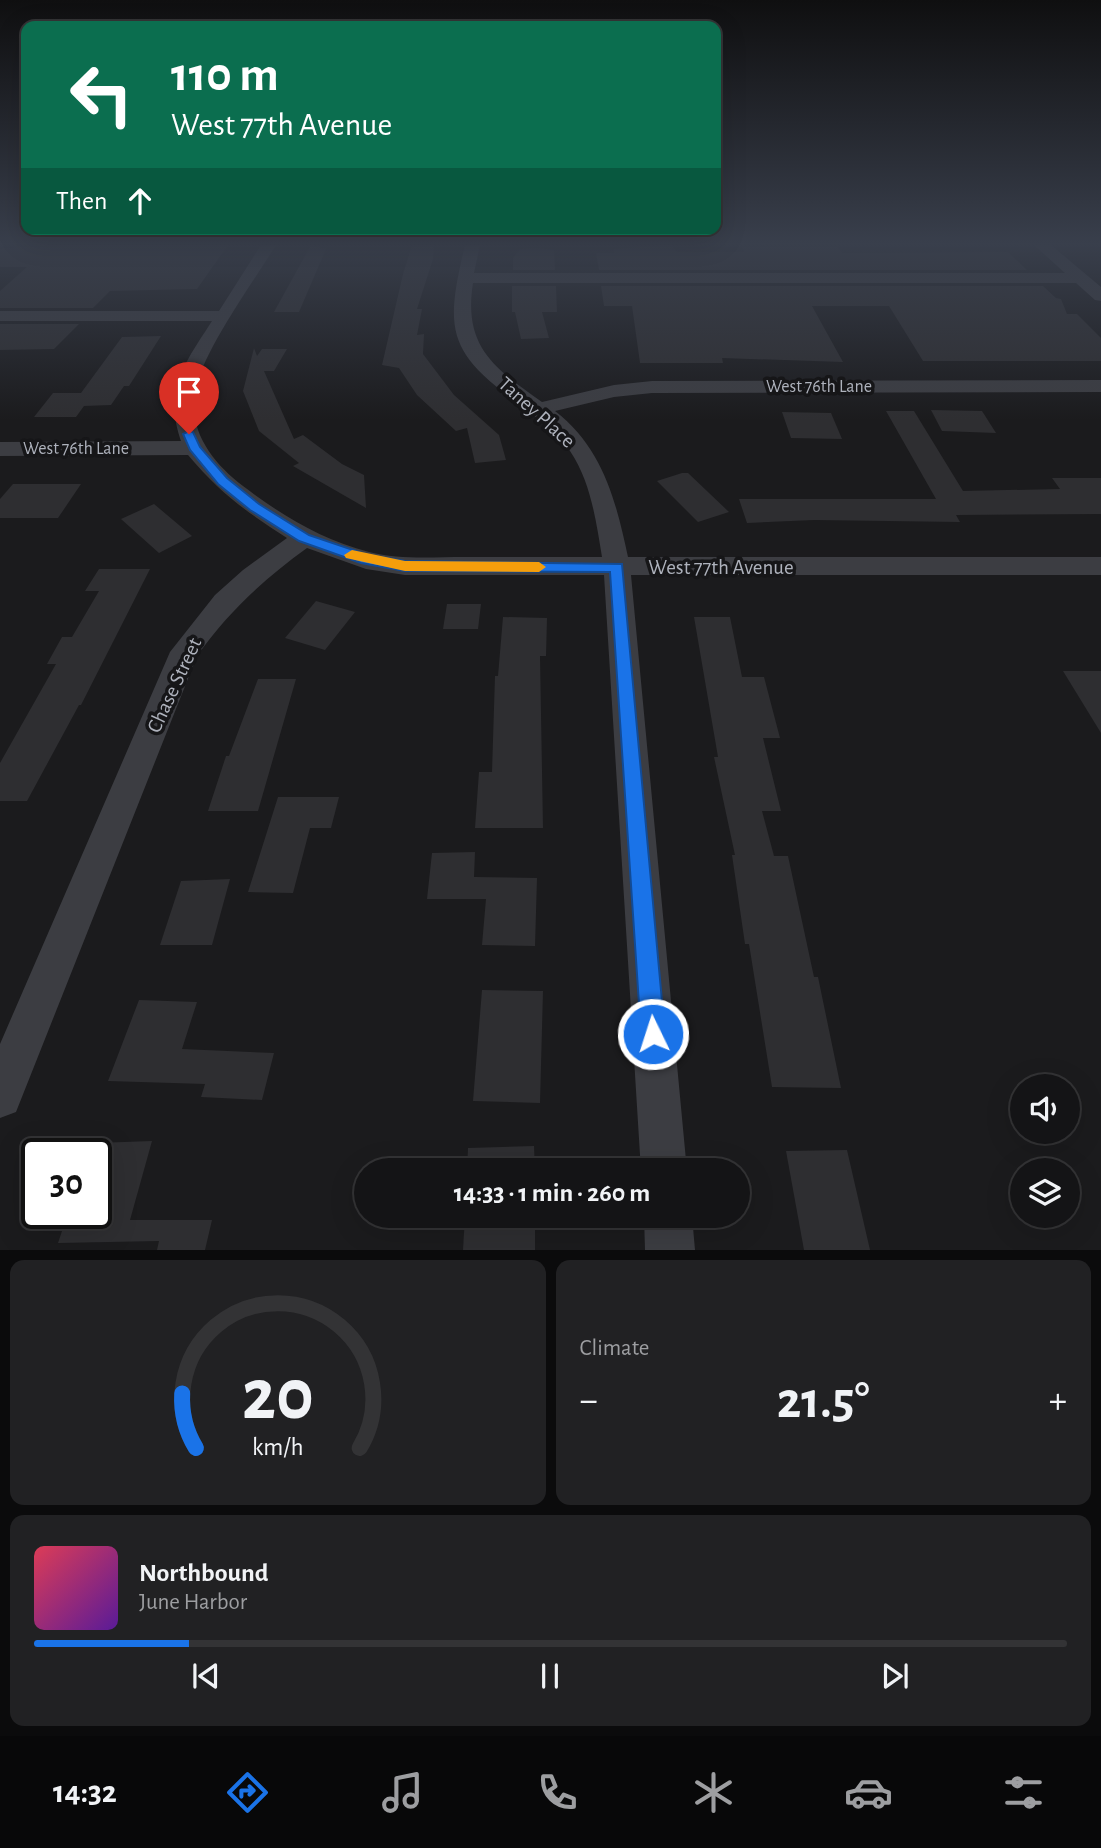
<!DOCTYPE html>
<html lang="en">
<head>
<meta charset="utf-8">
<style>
  body { margin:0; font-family:"Alegreya Sans",sans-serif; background:#212123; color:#f1f3f6; height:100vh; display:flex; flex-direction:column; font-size:26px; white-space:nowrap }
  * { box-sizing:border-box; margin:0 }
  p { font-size:23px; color:#9d9ea1 }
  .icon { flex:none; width:38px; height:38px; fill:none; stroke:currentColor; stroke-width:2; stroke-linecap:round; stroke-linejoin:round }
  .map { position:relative; height:1250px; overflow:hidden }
  .side { display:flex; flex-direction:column; gap:10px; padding:10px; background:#0b0b0c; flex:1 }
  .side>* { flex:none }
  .banner { position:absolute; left:21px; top:21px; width:700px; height:214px; border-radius:14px; box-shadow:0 7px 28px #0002,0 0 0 2px #333335; background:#0b6e4f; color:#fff; overflow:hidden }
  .controls { position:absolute; left:1010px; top:1074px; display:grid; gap:14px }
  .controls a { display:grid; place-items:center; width:70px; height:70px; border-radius:50%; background:#141416; box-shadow:0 7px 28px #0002,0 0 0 2px #333335; font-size:35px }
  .speed { position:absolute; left:21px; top:1138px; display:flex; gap:14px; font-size:35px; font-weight:700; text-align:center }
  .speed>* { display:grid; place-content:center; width:91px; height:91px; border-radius:50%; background:#141416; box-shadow:0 7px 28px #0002,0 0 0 2px #333335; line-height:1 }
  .speed .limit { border:4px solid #111; border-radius:10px; background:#fff; color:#111 }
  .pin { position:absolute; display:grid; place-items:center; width:60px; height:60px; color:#fff; margin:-72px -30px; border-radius:50% 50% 50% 0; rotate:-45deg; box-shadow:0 0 7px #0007 }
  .pin .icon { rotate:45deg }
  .me { position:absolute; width:77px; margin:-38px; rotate:356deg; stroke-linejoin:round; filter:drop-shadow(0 0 5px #0008) }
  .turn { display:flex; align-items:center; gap:24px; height:147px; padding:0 35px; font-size:32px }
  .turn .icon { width:91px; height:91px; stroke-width:2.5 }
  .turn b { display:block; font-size:49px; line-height:60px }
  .then { display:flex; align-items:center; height:66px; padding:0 35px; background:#0003; gap:14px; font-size:26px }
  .big { font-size:52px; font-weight:700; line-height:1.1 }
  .side .tile { flex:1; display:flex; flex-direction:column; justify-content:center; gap:10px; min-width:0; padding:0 24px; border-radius:14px; background:#212123 }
  .side .dial { align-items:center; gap:0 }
  .dial svg { height:182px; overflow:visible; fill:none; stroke:#333335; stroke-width:7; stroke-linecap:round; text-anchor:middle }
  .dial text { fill:#f1f3f6; stroke:none }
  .song { display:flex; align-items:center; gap:21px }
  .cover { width:84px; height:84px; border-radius:10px; background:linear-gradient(135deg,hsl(350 70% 55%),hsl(270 70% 35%)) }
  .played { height:7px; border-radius:4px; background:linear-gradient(90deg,#1a73e8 15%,#333335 15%) }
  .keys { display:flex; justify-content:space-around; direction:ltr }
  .heat { display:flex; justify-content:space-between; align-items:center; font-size:38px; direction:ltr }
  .side .tiles { flex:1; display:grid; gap:10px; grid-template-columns:1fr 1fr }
  .tile:last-child { grid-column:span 2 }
  .trip { position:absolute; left:354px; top:1158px; width:396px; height:70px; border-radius:35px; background:#141416; box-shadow:0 7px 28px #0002,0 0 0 2px #333335; font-weight:700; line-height:70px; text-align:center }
  .menu { display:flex; height:112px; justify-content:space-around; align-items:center; background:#080809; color:#9d9ea1 }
  .menu .icon { width:49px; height:49px }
  .menu .current { color:#1a73e8 }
  .menu b { font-size:32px; color:#f1f3f6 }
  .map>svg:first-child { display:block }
  .building { fill:#2e2e31 }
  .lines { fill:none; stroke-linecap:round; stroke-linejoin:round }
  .street { fill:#3c3d42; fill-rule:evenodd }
  .route { fill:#1a73e8; stroke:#114b97; stroke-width:2 }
  .slow { fill:#f59e0b }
  .labels { text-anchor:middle; stroke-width:7; stroke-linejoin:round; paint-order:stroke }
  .far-street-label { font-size:18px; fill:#aeb2bc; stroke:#161618 }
  .street-label { font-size:21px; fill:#aeb2bc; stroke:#161618 }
</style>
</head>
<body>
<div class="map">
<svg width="1101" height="1250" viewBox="0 0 1101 1250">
  <rect width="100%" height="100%" fill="#1b1b1d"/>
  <g class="building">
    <path d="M37,245h191l-31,44 -87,2 -17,17h-93v-17l27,-24h-27v-18z"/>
    <path d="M311,245l15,4 -27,63h-25z"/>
    <path d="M412,245h22l-1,14 -16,50h5l-5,26 7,-1 -1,20 31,41 45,40 7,25 -31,3 -8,-35 -11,3 -39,-36 -18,-27 -17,-3 21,-91z"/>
    <path d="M663,245h8l6,7h67l-2,-6 96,1 4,6 166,-1 19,18h-428l-3,-17h18v-4z"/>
    <path d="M537,248l17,2 1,20h-42v-12l7,-9z"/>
    <path d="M512,286h44l1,26h-15l7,26 -28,1 -6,-27h-3z"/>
    <path d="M601,286h442l13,12 5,1 6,15h10l24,24v23h-178l-34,-55h-77l31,56 -121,-4 1,5h-83l-8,-57h-28z"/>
    <path d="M0,324h79l-25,25 -54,1z"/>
    <path d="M161,336l-32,50h-5l-13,19 -27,1 -8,11h-42l19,-24h28l41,-56z"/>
    <path d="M254,348l3,8 5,-7h25l-13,22h-10l30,68 9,-4 39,29 22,11 2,33 -73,-42 6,-3 -40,-32 -16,-40z"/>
    <path d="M931,410l51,1 14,22 -54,-2z"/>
    <path d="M886,411h28l49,80 97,-2 -8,-11h49v36l-145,1 4,7 -146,-2 -67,3 -8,-24h197z"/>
    <path d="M782,412l49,1 11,26 -51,-1z"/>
    <path d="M682,473h6l41,39 -31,10 -41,-41z"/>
    <path d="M13,484h68l-23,34h-58v-19z"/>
    <path d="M154,504l38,32 -33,17 -38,-34z"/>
    <path d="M99,569h51l-69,136h-2l-52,96h-27v-38l56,-99h-9l15,-27h10l27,-46h-14z"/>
    <path d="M316,601l39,11 -30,38 -40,-12z"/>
    <path d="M447,604h34l-3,25h-35z"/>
    <path d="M503,617l44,1 -1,38h-6l3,172h-68l4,-56h13l3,-96h3z"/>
    <path d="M694,617h36l12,60h22l16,61h-17l18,73h-19l12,45h14l26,121h4l23,111 -69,-1 -23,-143h-4l-13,-89h3l-21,-98h4z"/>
    <path d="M1063,671h38v62z"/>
    <path d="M258,679h38l-38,132h-50l18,-55h3z"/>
    <path d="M278,797h61l-8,31h-21l-17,65 -45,-1z"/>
    <path d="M475,852l-1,25 63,1 -2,68 -53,-1 4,-46h-59l5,-46z"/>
    <path d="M230,879l-18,66h-52l21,-64z"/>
    <path d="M482,990l61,1 -3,112 -67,-2z"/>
    <path d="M139,1000l58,2 -15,47 92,4 -12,47 -61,-3 4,-13 -97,-3z"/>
    <path d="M152,1141l-22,79h82l-7,30h-48l2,-9 -101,2 10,-30h28v-70z"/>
    <path d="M534,1146l1,25h-68l1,-23z"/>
    <path d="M847,1150l23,100h-66l-18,-99z"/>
    <path d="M465,1216h70v34h-72z"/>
  </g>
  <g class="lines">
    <g class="street">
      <path d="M261,245h15c-22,36 -76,110 -81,148 -7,39 19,71 48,93 38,29 79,54 126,66 31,8 64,5 95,5 46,0 92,0 138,0 -6,-36 -11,-75 -32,-106 -13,-19 -33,-33 -51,-47 -73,-53 -74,-75 -54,-159h15l-6,28h591l-31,-28h17l50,42v14l-6,-1 -19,-17h-603c-10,64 21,85 69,119l72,-17 38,-4 449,-1v12l-449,1 -38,4 -59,14c48,37 61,90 73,146h473v18h-470l56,596h-46l-37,-596h-199l-39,-6 -59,-21c-43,31 -79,64 -110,108l-181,456 -16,6v-74l170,-392 45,-57 28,-25 44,-32c-42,-27 -67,-45 -99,-83l-188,1v-14l181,-1c-18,-51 4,-78 31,-120h-212v-10h219z"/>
      <path d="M644,1216h48l3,34h-50z"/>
    </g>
  </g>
  <linearGradient id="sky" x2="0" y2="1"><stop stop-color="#0f0f10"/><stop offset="0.58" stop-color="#393f4c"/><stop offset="1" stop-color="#393f4c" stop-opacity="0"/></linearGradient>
  <rect width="1101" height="420" fill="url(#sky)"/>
  <path class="route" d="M189,431l4,1 7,15 27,31 32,26 50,31 59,20 37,6 217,3 43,470 -3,8 -9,3 -8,-3 -4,-8 -31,-462 -205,-1 -44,-8 -62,-22 -49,-31 -32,-26 -28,-34 -7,-16z"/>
  <path class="slow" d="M352,550l53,11 134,1 7,5 -7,5 -134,-1 -59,-13 -2,-3z"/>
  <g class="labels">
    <g class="far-street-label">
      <text x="819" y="392">West 76th Lane</text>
      <text x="76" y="454">West 76th Lane</text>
    </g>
    <g class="street-label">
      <text transform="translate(537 412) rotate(42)" y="7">Taney Place</text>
      <text x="721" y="574">West 77th Avenue</text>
      <text transform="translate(174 685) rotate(-65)" y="7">Chase Street</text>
    </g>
  </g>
</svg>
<div class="controls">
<a><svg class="icon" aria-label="sound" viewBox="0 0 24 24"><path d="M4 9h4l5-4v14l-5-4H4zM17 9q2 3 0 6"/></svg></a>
<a><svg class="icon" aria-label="layers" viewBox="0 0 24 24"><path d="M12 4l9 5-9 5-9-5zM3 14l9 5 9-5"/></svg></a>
</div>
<div class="speed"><div class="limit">30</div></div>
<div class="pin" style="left:189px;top:434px;background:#d93025"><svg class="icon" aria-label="arrive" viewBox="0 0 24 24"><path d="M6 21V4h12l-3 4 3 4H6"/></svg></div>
<svg class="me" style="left:653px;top:1034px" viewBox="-20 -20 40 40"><circle r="17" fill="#1a73e8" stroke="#fff" stroke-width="3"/><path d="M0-11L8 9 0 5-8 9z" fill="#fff"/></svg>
<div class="trip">14:33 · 1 min · 260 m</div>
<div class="banner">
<div class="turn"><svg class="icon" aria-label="left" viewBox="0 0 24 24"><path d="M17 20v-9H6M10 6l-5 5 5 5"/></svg><div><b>110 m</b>West 77th Avenue</div></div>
<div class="then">Then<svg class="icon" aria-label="ahead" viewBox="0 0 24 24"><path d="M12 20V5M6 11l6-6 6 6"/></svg></div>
</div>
</div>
<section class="side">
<div class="tiles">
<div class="tile dial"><svg viewBox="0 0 100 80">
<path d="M14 69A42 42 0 1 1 86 69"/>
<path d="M14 69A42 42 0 0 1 8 45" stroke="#1a73e8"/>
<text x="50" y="56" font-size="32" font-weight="700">20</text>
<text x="50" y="72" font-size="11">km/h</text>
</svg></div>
<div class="tile"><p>Climate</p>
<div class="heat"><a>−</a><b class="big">21.5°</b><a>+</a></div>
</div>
<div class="tile">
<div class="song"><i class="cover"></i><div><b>Northbound</b><p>June Harbor</p></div></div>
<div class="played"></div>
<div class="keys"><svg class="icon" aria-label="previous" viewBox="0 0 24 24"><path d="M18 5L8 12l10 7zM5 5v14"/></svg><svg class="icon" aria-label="pause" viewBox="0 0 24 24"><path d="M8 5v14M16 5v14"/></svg><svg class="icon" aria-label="next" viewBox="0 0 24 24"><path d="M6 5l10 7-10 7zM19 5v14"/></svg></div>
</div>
</div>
</section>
<nav class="menu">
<b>14:32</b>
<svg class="icon current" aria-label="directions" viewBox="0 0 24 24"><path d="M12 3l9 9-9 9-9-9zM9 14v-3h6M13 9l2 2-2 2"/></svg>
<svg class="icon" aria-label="music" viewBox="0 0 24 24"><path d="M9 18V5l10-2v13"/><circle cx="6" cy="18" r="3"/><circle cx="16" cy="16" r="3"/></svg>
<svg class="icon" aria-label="phone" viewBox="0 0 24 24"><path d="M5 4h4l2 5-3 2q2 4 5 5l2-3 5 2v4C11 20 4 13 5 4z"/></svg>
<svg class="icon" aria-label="climate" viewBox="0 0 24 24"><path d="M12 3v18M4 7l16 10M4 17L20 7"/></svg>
<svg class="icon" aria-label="car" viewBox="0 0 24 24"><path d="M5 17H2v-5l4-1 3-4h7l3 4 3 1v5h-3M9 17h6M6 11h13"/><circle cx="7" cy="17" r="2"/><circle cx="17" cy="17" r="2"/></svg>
<svg class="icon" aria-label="filters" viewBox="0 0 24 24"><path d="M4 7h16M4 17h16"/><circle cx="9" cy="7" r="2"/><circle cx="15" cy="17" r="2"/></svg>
</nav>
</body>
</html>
